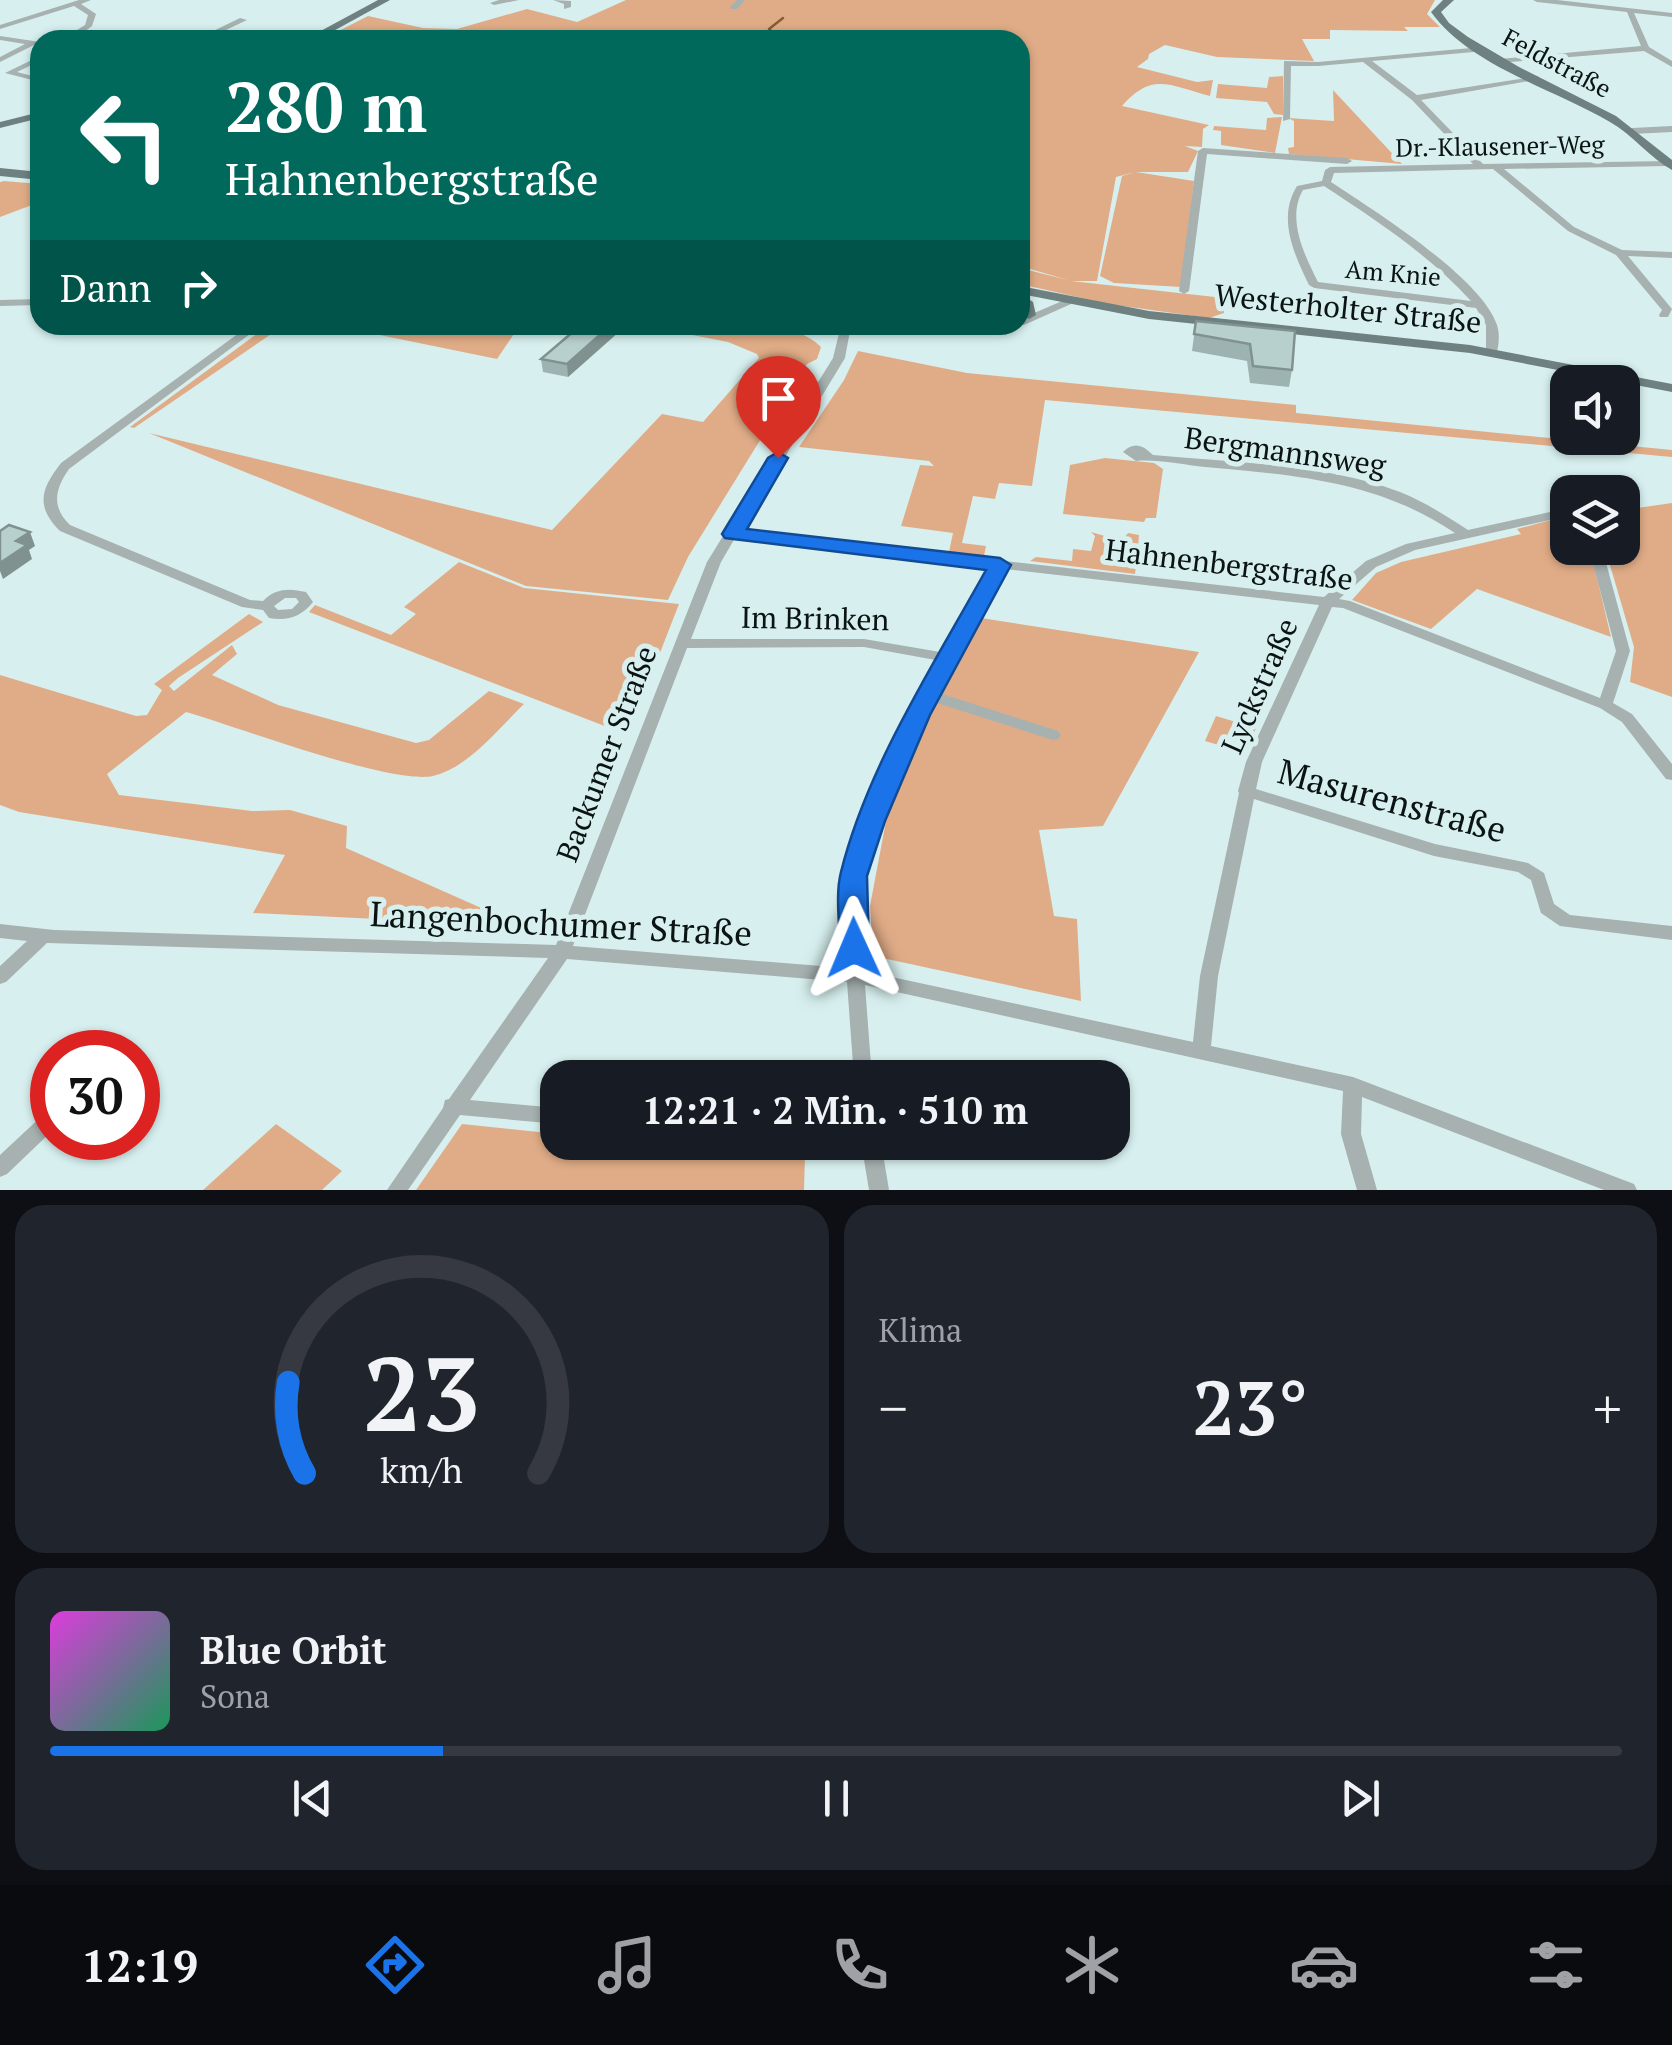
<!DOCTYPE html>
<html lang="de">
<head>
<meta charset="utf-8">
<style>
  body { margin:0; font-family:"PT Serif",serif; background:#20242c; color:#f1f3f6; height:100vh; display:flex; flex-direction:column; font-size:38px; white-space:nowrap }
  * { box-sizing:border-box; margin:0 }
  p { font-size:32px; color:#9ea1a6 }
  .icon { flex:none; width:55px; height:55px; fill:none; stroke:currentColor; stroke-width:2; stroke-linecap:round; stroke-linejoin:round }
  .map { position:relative; height:1190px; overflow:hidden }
  .drawer { display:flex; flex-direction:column; gap:15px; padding:15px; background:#0d0f14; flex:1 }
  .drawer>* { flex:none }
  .banner { position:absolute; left:30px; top:30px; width:1000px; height:305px; border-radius:30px; box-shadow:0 2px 8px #0004; background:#00695c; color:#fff; overflow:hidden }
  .controls { position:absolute; left:1550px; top:365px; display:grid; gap:20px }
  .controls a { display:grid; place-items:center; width:90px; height:90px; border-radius:20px; background:#171b24; box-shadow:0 2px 8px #0004; font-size:50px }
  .speed { position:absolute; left:30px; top:1030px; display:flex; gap:20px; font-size:50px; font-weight:700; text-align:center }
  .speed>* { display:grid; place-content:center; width:130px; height:130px; border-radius:50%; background:#171b24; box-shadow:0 2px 8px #0004; line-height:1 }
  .speed .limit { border:15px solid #d22; background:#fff; color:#111 }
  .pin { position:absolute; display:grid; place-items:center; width:85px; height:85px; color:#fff; margin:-102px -42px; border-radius:50% 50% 50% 0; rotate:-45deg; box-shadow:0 0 10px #0007 }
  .pin .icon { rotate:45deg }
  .me { position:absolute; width:110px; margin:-55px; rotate:359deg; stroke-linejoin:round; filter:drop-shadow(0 0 8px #0008) }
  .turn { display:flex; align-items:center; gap:35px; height:210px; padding:0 30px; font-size:45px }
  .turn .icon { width:130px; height:130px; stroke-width:2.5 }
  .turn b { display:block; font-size:70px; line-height:85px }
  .then { display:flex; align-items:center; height:95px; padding:0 30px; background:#0003; gap:20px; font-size:38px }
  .big { font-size:75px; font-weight:600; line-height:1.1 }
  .drawer .tile { flex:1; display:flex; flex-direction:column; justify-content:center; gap:15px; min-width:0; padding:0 35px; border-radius:30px; background:#20242c }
  .drawer .dial { align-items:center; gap:0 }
  .dial svg { height:260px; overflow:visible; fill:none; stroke:#363941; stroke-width:7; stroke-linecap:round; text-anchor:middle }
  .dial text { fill:#f1f3f6; stroke:none }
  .song { display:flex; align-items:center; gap:30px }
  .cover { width:120px; height:120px; border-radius:15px; background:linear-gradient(135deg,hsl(300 70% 55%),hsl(150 70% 35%)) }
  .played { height:10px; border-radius:5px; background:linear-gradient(90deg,#1a73e8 25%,#363941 25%) }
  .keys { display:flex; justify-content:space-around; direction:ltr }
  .heat { display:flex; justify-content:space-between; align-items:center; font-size:55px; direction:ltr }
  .drawer .tiles { flex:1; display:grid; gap:15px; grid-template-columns:1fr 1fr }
  .tile:last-child { grid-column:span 2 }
  .trip { position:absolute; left:540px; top:1060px; width:590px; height:100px; border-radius:30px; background:#171b24; box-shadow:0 2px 8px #0004; font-weight:600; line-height:100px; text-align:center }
  .dock { display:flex; height:160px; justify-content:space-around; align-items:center; background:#090b0e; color:#9ea1a6 }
  .dock .icon { width:70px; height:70px }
  .dock .current { color:#1a73e8 }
  .dock b { font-size:45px; color:#f1f3f6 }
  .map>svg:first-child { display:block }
  .green { fill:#e0ac87 }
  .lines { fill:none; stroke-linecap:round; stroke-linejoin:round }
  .stream { stroke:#8a5b34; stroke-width:2.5 }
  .minor { fill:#a6b1b0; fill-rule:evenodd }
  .major { fill:#6e8180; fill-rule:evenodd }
  .wall { fill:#9db3b1 }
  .shaded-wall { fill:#809290 }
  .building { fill:#b7d0ce; stroke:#809290; stroke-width:2.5 }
  .route { fill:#1a73e8; stroke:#114b97; stroke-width:2.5 }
  .labels { text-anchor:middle; stroke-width:10; stroke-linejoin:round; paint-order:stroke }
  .far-street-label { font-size:25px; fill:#0b1413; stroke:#d7f0ef }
  .street-label { font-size:30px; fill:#0b1413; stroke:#d7f0ef }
  .near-street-label { font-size:35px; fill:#0b1413; stroke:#d7f0ef }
</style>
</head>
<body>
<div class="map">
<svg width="1672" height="1190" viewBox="0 0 1672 1190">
  <rect width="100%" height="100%" fill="#d7f0ef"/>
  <g class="green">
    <path d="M626,0h809l-8,14 13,13h-36l4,4 -78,-1v9h-28l12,22 -97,-4 -52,-12 -16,9 -1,5 -11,8 60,15 16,-2 -3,16c-40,-10 -57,-25 -88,10l87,19 -6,4 -1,18 -17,-1 13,5 -10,21h-52l58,9 -13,106 -67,-4 -14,-7 22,-100 13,-4 -19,5 -19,104h-26l153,17v15l-15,5 -101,-14 -88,-20v-16l48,12 -48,-14v-100l5,-4 -5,1v-123h-699l47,-24 55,12 34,1 70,-20 50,13z"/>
    <path d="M1283,76v39l-9,-1 -7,-12 -51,-4 2,-14 49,4 2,-11z"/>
    <path d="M1333,90l69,74 -113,-10 -1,-6 6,-1v-26l-6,-3 46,3z"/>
    <path d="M1282,117l-7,36 -54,-8v-14l-8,-1 1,-4 52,4 1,-12z"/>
    <path d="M4,181l36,3v13l-8,8 -32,12v-35z"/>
    <path d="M269,325h251l-23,34 -132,-27 -85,-4 -146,100 -4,-1z"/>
    <path d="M641,325c45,0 148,-13 180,22l-4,12 -10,5 -119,193 -20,43 -142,-14 -377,-153 403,97 110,-116 41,8 56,-64 -2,-4 -29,-12z"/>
    <path d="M858,351l109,22 329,32v8l376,37v7l-627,-57 -13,86 -33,-3 -4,16 -22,-3 -11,47 24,3 -2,10 -35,-4 4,-19 -52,-7 19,-61 14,1 -5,-5 -130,-14 45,-67z"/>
    <path d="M1105,458l49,5 9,6 -7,49h-10l-2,4 -81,-8 7,-49z"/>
    <path d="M1672,503v194l-42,-15 4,-35 -29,-99h17l1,-38z"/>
    <path d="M1562,517l5,1 1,30h22l21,89 -134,-48 -46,40 -79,-29 24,-27 25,-11 120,-28 -4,-5z"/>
    <path d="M1091,532l31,9 6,-8 11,2 -1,12 7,5h-7l-3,22 -105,-13 6,-4 36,4 1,-12 18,2 4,-15z"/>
    <path d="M459,562l65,26 155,16 -51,131 -319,-123 6,-7 76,30 25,-21 -12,-7z"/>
    <path d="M249,614l14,8 -85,56 -9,8 5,5 58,-46 5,9 -25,21 66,30 138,38 13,-3 60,-49 35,13c-25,24 -56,64 -91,72 -42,9 -198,-50 -247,-64l-79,62 12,21 133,16 38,-1 57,16 -1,22 176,78 -269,-13 32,-58 -266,-43 -19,-7v-130l136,41 11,-1 15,-25 -8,-6z"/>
    <path d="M981,618l218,34 -96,174 -64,4 15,86 23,3 4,82 -208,-45 -3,-50 19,-101 41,-97z"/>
    <path d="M1216,716l40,12 -10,25 -41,-12z"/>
    <path d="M276,1124l66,47 -20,19h-119z"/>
    <path d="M462,1124l95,10 1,8 96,1 151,12 -1,35h-388z"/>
  </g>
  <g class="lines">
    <path class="stream" d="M780,40l-11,-11 14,-11"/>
    <g class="minor">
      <path d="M79,0h12l-10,4 15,10 -4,12 -8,6 -7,-2 8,-5 3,-10 -14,-9 -74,23v-4z"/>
      <path d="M499,0h20l-25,5 -4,-2z"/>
      <path d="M553,0l18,1v6l-7,2v-5z"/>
      <path d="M737,0h8l-8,9h-6l-1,-2z"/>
      <path d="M1533,0h24l115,13v4l-38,-4 15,34 23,14v6l-28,-16 -147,12 -1,-2 4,-2 141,-13 -14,-34 -90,-10z"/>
      <path d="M240,18l7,2 -42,20h-10z"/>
      <path d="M0,36l40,6v4l-6,-1 -34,17v-5l25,-13 -25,-4z"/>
      <path d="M1482,47l4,2 -1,2 -113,10 45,34 121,-19 1,2 -4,2 -114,20 62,64 188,-3 1,3 -4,2 -164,3 70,58 48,23 50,2v6l-44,-2 44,53 -4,8h-8l-1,-2 3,-5 -46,-55 -48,-24 -75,-62 -159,4 -3,9c42,28 150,95 166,143 3,9 2,21 -1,30l-4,1 -6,-3v-28l-10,-17 -162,-20 -5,-3c-15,-31 -32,-67 -12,-99l25,-5 3,-11 5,-3 143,-3 -61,-64 -49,-38 -45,4h-27l-1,53 -7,2 1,-60 34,1zM1324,186c52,34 105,69 147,115l-153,-19c-13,-26 -32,-63 -15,-92z"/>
      <path d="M40,56v5l-23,11 23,6v4l-35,-9z"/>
      <path d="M1672,126v6l-40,2 -4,-3 4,-3z"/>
      <path d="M1203,148l144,10 5,3 -5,3 -140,-10 -18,137 -5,3 -5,-3 19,-140z"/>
      <path d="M40,299v6l-40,1v-6z"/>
      <path d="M1067,299l4,1v4l-47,21h-8h4v-6z"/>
      <path d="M250,325h12l-193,144c-14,20 -18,38 1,56l180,75 13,1c12,-13 27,-13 43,-9l7,10c-12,15 -25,19 -44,16l-6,-8 -21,-3 -182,-76c-25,-25 -19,-42 1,-68zM285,598h11l3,4 -7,7 -14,1 -4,-4z"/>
      <path d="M841,325h10l-6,33 -105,173 584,66 42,-36 40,-17 49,-11c-77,-52 -160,-58 -250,-66 -21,-2 -49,-8 -69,-6l-13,-9c11,-11 20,-7 30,3 82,8 169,8 247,37 25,10 46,24 68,38l100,-22v8l-153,34 -39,17 -37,32 11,2 250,97 16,-47 -27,-103h13l28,103 -17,52 19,11 40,50v16l-6,-1 -44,-57 -22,-14 -257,-100 -11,-1 -70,155 -6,27 179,55 93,19 16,10 10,31 16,11 102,11v14l-112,-14 -19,-13 -10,-33 -13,-8 -84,-16 -180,-57 -36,177 -7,70 142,31 281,107 3,6h-33l-242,-93 -1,37 16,56h-20l-16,-56 2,-43 -478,-106 7,93h-18l-7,-96 -280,-23 -97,141 88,8v16l-98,-9 -52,75h-21l56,-82 2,-8 4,-1 99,-141 -501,-15 -41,39 -6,2v-18l27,-25 -27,-3v-14l54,6 502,15 151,-383 126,-204zM735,538l257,30 -46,85 -82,-14h-173l30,-77zM1005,569l314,36 -73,157 -8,29 1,2 -39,183 -7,66 -329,-71 -3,-95 41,-113 32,-61 119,38 5,-1 3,-4 -3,-4 -119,-38zM864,647l77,14 -16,30 -4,4 1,2 -36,66 -41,113 1,92 -273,-22 114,-298z"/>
      <path d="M979,325h14l-5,3z"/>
      <path d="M52,1111v20l-45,43 -7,3v-22l45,-42z"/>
      <path d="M861,1142h20l8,48h-20z"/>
    </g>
    <g class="major">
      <path d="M378,0h12l-73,40h-13z"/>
      <path d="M1443,0h11l-13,12 8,11 19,14 51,30 97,49 56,44v10c-22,-12 -39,-35 -62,-48 -56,-33 -140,-56 -179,-110z"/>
      <path d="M40,112v6l-40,10v-6z"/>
      <path d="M0,168l40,4v8l-40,-4z"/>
      <path d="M1020,286l129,25 321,34 202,39v8l-202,-39 -321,-34 -128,-25 12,8 3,13 -7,4 -7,-4z"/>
    </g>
  </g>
  <g class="wall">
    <path d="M1196,321l99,10 -3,39 -3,17 -39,-4 -3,-22 -55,-10z"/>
    <path d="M128,325h58l-1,1 -56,3z"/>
    <path d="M621,330l-53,47 -25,-5 -2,-13z"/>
  </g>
  <g class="shaded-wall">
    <path d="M611,325h10v5l-53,47 -1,-13z"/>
    <path d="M30,532l5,14 -6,4 3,9 -29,20 -3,-8v-8l16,-22z"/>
  </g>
  <g class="building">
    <path d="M1196,321l99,10 -3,39 -39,-4 -3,-22 -56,-10z"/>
    <path d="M581,325h30l-44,39 -26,-5z"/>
    <path d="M9,525l21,7 -14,9 11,4 -27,18v-32z"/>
  </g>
  <path class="route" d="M778,452l10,6 -41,71 253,29 11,7 -81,150 -45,106 -18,55 2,72 -5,8 -10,4 -10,-4 -4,-8c0,-23 -5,-53 1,-76 26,-105 93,-208 145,-302l-261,-32 -3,-4 46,-76z"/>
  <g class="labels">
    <g class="far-street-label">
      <text transform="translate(1557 63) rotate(28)" y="9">Feldstraße</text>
      <text transform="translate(1500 146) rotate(-1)" y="9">Dr.-Klausener-Weg</text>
      <text transform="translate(1393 273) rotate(5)" y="9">Am Knie</text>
    </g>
    <g class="street-label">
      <text transform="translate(1348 309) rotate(6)" y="10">Westerholter Straße</text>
      <text transform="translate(1285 452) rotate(8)" y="10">Bergmannsweg</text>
      <text transform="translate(1229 565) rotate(7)" y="10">Hahnenbergstraße</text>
      <text transform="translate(815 619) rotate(1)" y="10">Im Brinken</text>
      <text transform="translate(1260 686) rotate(-66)" y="10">Lyckstraße</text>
      <text transform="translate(607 754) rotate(-69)" y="10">Backumer Straße</text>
    </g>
    <g class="near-street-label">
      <text transform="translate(1392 801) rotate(15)" y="12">Masurenstraße</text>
      <text transform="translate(561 924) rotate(3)" y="12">Langenbochumer Straße</text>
    </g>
  </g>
</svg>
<div class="controls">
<a><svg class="icon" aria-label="sound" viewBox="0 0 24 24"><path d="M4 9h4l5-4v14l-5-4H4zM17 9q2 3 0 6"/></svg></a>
<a><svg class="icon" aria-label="layers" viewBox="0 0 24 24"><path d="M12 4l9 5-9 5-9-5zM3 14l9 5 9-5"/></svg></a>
</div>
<div class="speed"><div class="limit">30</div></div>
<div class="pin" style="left:778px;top:458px;background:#d93025"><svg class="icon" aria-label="arrive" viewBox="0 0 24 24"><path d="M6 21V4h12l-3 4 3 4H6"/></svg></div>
<svg class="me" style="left:854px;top:948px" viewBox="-20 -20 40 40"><path d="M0-17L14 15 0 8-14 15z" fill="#1a73e8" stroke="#fff" stroke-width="4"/></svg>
<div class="trip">12:21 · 2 Min. · 510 m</div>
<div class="banner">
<div class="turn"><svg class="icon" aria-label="left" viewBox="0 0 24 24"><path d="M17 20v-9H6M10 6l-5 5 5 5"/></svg><div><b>280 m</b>Hahnenbergstraße</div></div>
<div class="then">Dann<svg class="icon" aria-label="right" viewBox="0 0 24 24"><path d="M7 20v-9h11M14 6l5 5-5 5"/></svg></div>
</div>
</div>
<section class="drawer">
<div class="tiles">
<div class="tile dial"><svg viewBox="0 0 100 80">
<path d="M14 69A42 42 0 1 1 86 69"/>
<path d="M14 69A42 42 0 0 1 9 41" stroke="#1a73e8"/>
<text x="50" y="56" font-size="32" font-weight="700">23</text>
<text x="50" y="72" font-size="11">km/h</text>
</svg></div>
<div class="tile"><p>Klima</p>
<div class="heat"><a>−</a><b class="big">23°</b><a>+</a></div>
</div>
<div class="tile">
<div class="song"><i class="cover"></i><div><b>Blue Orbit</b><p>Sona</p></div></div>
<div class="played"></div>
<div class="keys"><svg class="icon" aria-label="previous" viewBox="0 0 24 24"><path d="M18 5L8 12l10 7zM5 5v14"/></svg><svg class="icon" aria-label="pause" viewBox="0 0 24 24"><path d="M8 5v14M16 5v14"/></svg><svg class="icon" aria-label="next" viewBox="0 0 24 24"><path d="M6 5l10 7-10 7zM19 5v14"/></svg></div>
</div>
</div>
</section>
<nav class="dock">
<b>12:19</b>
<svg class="icon current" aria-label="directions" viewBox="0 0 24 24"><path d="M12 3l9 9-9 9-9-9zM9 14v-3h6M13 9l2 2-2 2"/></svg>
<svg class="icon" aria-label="music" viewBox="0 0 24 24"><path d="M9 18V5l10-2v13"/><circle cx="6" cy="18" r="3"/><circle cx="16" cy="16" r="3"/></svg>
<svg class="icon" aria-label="phone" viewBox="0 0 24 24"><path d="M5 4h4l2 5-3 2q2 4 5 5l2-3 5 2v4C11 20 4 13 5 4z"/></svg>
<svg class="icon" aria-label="climate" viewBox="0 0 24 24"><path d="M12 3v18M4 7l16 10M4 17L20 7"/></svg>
<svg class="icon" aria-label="car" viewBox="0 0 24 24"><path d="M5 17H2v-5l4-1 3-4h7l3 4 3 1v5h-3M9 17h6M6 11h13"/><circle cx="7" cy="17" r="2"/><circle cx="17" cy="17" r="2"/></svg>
<svg class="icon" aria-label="filters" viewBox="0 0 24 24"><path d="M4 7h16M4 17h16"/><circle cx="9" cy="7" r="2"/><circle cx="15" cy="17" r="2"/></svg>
</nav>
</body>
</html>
